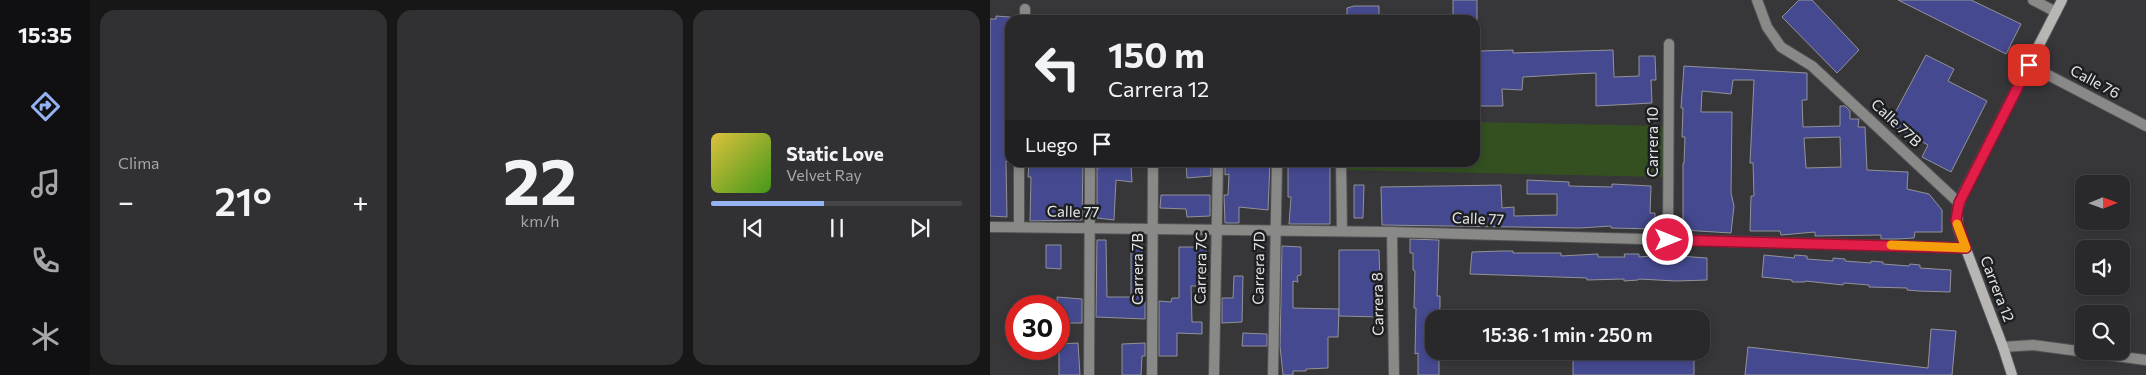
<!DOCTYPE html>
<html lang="es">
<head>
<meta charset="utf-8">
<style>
  body { margin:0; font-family:Commissioner,sans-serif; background:#313134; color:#f1f3f6; height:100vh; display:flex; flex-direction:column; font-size:19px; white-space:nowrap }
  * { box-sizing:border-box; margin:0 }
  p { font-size:16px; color:#a5a6a9 }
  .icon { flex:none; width:28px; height:28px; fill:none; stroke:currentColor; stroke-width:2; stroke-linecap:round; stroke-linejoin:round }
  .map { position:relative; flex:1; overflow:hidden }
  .details { display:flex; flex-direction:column; gap:10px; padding:10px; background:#171718; width:900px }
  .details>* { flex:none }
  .hud { position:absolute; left:15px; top:15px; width:475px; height:152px; border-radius:15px; box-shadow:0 2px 8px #0003,0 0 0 1px #454548; background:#29292c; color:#f1f3f6; overflow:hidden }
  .needle { width:32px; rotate:89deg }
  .fabs { position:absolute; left:1085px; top:175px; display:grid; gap:10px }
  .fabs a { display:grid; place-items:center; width:55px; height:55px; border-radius:10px; background:#29292c; box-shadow:0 2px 8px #0003,0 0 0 1px #454548; font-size:25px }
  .speed { position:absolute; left:15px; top:295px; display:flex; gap:10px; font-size:25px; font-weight:700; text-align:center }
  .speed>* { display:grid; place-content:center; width:65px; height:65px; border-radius:50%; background:#29292c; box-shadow:0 2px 8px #0003,0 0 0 1px #454548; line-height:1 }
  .speed .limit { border:8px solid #d22; background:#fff; color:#111 }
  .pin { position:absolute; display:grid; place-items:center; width:42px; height:42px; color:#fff; margin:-21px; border-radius:10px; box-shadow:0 2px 8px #0006 }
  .me { position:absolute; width:55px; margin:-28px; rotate:90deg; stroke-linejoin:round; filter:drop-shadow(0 0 4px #0008) }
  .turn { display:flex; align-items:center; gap:18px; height:105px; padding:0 20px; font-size:22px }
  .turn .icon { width:65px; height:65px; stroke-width:2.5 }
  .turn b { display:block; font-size:35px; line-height:42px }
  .then { display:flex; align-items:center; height:48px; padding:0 20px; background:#0003; gap:10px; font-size:19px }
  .big { font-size:38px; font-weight:600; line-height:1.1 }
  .details .tile { flex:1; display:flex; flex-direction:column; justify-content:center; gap:8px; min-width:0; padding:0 18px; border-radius:15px; background:#313134 }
  .details .dial { align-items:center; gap:0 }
  .dial b { font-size:65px; line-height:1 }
  .song { display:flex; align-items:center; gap:15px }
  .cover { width:60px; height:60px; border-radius:8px; background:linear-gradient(135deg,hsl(50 70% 55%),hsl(100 70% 35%)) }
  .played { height:5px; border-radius:2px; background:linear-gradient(90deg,#95b2f1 45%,#454548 45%) }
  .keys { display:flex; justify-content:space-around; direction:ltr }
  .heat { display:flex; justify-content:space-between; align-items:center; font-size:28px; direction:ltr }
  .details .tiles { flex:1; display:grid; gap:10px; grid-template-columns:repeat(3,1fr) }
  .trip { position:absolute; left:435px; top:310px; width:285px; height:50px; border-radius:15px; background:#29292c; box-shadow:0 2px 8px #0003,0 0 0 1px #454548; font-weight:600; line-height:50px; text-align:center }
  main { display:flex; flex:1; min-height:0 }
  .tabs { display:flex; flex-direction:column; width:90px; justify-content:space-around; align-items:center; background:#101012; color:#a5a6a9 }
  .tabs .icon { width:35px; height:35px }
  .tabs .selected { color:#95b2f1 }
  .tabs b { font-size:22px; color:#f1f3f6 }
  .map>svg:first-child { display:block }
  .green { fill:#345021 }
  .building { fill:#45498f; stroke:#929397; fill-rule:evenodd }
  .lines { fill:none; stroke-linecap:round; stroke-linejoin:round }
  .street-casing { stroke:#535356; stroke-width:12 }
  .secondary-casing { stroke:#535356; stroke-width:12 }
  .street { stroke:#898987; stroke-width:10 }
  .secondary { stroke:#b7b6b4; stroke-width:10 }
  .route-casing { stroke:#92132f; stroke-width:12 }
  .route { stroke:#e11d48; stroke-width:9 }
  .slow { stroke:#f59e0b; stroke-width:9 }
  .labels { text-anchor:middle; stroke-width:5; stroke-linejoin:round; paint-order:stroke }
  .street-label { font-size:15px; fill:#e4e5e7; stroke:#1e1f20 }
</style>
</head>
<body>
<main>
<nav class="tabs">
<b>15:35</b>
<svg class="icon selected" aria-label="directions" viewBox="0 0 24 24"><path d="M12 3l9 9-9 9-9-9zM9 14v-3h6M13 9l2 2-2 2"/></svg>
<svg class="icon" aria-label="music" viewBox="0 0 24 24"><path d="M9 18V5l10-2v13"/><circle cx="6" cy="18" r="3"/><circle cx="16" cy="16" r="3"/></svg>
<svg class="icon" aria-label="phone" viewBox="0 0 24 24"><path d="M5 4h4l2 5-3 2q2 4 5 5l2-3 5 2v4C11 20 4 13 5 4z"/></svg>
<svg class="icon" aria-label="climate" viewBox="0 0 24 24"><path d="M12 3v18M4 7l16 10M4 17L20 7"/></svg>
</nav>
<section class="details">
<div class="tiles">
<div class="tile"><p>Clima</p>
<div class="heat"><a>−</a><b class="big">21°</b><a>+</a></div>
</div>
<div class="tile dial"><b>22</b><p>km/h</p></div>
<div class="tile">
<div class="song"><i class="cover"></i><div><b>Static Love</b><p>Velvet Ray</p></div></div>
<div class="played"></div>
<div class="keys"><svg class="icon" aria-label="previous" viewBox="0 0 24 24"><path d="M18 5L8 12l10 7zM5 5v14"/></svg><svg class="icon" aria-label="pause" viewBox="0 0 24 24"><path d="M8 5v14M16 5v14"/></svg><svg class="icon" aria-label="next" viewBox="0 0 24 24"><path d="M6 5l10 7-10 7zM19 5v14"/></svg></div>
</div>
</div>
</section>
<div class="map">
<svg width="1156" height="375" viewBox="0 0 1156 375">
  <rect width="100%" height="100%" fill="#37373a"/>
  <path class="green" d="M485,122l189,4 -1,51 -317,-7v-7l129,-1z"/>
  <g class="building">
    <rect x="463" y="0" width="24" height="20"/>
    <path d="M809,0h13l47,50 -22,23 -55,-56z"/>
    <path d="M908,0h73l50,24 -15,30z"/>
    <path d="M364,6h25v14h-32v-12z"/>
    <path d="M6,16l14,1v144h-4l1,56 -17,-1v-197h6z"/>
    <path d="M523,50v3l100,-3 1,27 25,-1v-20h16l1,24h-5l1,23 -56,3v-33l-22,1 -51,3 -1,13 -20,-1 1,17h-28v-51h5v-4z"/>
    <path d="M936,55l28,14 -6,12 39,20 -36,71 -29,-15 6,-12 -39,-21z"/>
    <path d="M694,66l123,7v27h-5l1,27 37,-1v-20h5l5,5v8h9l-1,8h7l2,43 41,2 -1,17 22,5 13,16v22h-27l-1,6 -17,1h-16v-4l-66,1v-4l-34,3 -1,-4h-30l1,-35h3l-1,-33h-3l4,-83h-21l-2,14 -29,-3 -1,21h31l-1,81 3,13 -3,27 -48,-3v-67h1l1,-26h-3l1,-29h-2zM850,137l1,30 -35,1 -2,-30z"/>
    <path d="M39,162h54l-1,58 -52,1 1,-44h-3z"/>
    <path d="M201,162h20v14l-24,2 -1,-15z"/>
    <path d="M235,162h45l-2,48 -29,-3v16h-14l-1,-28h4l1,-21 -4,1z"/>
    <path d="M298,162h42v62h-41l2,-27h-3z"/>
    <path d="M125,166h16l1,16 -16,-2 -2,40 -17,-2v-50z"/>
    <path d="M537,180l42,2v4l43,1v-3l39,2 -1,27h5v16l-44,-1v-2l-31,2 -198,-3 -1,-38 120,-2 1,23 12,-1v9l43,-1v-21h-30z"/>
    <path d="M364,185h10l-1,33h-9z"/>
    <path d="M171,195h49v21l-23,1 -1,-8 -26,-1z"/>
    <path d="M420,239l29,1 -2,56h3v11l-2,12h-4v32h5v24h-21v-22l-3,1 1,-46h-2l1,-37 -2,-1v-17h-3z"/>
    <path d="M107,240h9l1,57h24v-55h11v56l3,3v18l-49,-2z"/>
    <path d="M56,245h15v24l-15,-1z"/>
    <path d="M292,246l19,1v28l-4,1 1,6 -5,-1v27l46,1 -1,28h-10v31l-22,1v2h-13v4h-10l-3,-29z"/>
    <path d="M189,247h27v39h-15l1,36h10v12l-25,-1v23h-18v-55l12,1 1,-4h7z"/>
    <path d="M349,250h40l2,67 -42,-1z"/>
    <path d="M512,251h11v2h48v3l37,-2v3h27l-1,-3h15v3l26,-2 42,3v22l-31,1 -37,-2 -1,1 -14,1v-2l-37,1v-2l-117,-4 2,-22z"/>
    <path d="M774,255l30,3 1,-3 12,1v3l26,2v-3l12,1v2l26,2v-2l12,1v2l26,2 1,-2 10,1v3l31,2 -1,22 -32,-1 -11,-1v-2l-38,-1v-2l-25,-2 -1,2 -38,-4v1h-13v-2l-30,-3z"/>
    <path d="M244,276h9l-1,46 -20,1v-25h11z"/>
    <path d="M67,297l25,2v24h-13v-6h-10z"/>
    <path d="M941,329l25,2 -4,44h-207l3,-28 180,21z"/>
    <path d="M253,333l24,1v12h-25z"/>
    <path d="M88,343l2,32h-21v-31z"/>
    <path d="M155,343v13h-3l-1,19h-19v-31z"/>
    <rect x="583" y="351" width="121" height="24"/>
  </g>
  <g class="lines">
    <defs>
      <g id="street">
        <path d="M767,0l10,27 14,20 31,19 147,137"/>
        <path d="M1043,0l23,12"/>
        <path d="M35,20v-11"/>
        <path d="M1039,65l117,61"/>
        <path d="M29,162v64"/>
        <path d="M351,162l1,69"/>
        <path d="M0,227l402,5 574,16"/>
        <path d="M402,232l2,143"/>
        <path d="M678,240l1,-196"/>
        <path d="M1013,347l30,-2 113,15"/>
        <path d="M99,375l1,-213"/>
        <path d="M162,375l1,-213"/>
        <path d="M224,375l4,-213"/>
        <path d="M283,375l4,-213"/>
      </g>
      <path id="secondary" d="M1022,375l-9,-28 -45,-119 -1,-16 5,-16 100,-196"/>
    </defs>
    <use href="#street" class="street-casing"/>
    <use href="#secondary" class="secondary-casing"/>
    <use href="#street" class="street"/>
    <use href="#secondary" class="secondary"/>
  </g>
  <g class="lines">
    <defs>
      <path id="route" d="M678,240l298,8 -10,-28 3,-17 70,-138"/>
    </defs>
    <use href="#route" class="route-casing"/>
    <use href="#route" class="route"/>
    <path class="slow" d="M901,245l75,3 -9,-24"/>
  </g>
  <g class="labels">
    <g class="street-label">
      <text transform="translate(1105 82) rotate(28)" y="5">Calle 76</text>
      <text transform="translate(906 123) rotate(43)" y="5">Calle 77B</text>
      <text transform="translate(663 142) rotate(-90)" y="5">Carrera 10</text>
      <text transform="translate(83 212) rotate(1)" y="5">Calle 77</text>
      <text transform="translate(488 219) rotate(2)" y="5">Calle 77</text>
      <text transform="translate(211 268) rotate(-89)" y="5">Carrera 7C</text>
      <text transform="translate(269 268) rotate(-89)" y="5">Carrera 7D</text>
      <text transform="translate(148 269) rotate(-90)" y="5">Carrera 7B</text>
      <text transform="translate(1007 289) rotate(69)" y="5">Carrera 12</text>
      <text transform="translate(388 304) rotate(-91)" y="5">Carrera 8</text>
    </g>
  </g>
</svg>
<div class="fabs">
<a><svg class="needle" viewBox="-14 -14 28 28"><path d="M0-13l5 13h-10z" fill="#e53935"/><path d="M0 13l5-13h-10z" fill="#a5a6a9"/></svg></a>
<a><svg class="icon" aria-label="sound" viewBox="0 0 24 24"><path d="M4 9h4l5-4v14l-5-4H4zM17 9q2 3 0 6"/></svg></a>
<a><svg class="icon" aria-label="search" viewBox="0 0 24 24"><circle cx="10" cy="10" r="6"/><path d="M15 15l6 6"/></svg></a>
</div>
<div class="speed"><div class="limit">30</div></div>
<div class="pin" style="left:1039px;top:65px;background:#d93025"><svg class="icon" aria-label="arrive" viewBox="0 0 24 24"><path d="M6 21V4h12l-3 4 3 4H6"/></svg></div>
<svg class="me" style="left:678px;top:240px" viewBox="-20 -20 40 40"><circle r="17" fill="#e11d48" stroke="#fff" stroke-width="3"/><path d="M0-11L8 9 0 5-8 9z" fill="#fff"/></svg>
<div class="trip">15:36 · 1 min · 250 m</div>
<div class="hud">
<div class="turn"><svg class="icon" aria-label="left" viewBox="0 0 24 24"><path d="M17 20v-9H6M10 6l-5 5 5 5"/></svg><div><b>150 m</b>Carrera 12</div></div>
<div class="then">Luego<svg class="icon" aria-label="arrive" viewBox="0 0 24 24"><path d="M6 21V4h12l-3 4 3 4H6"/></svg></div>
</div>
</div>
</main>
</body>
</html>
